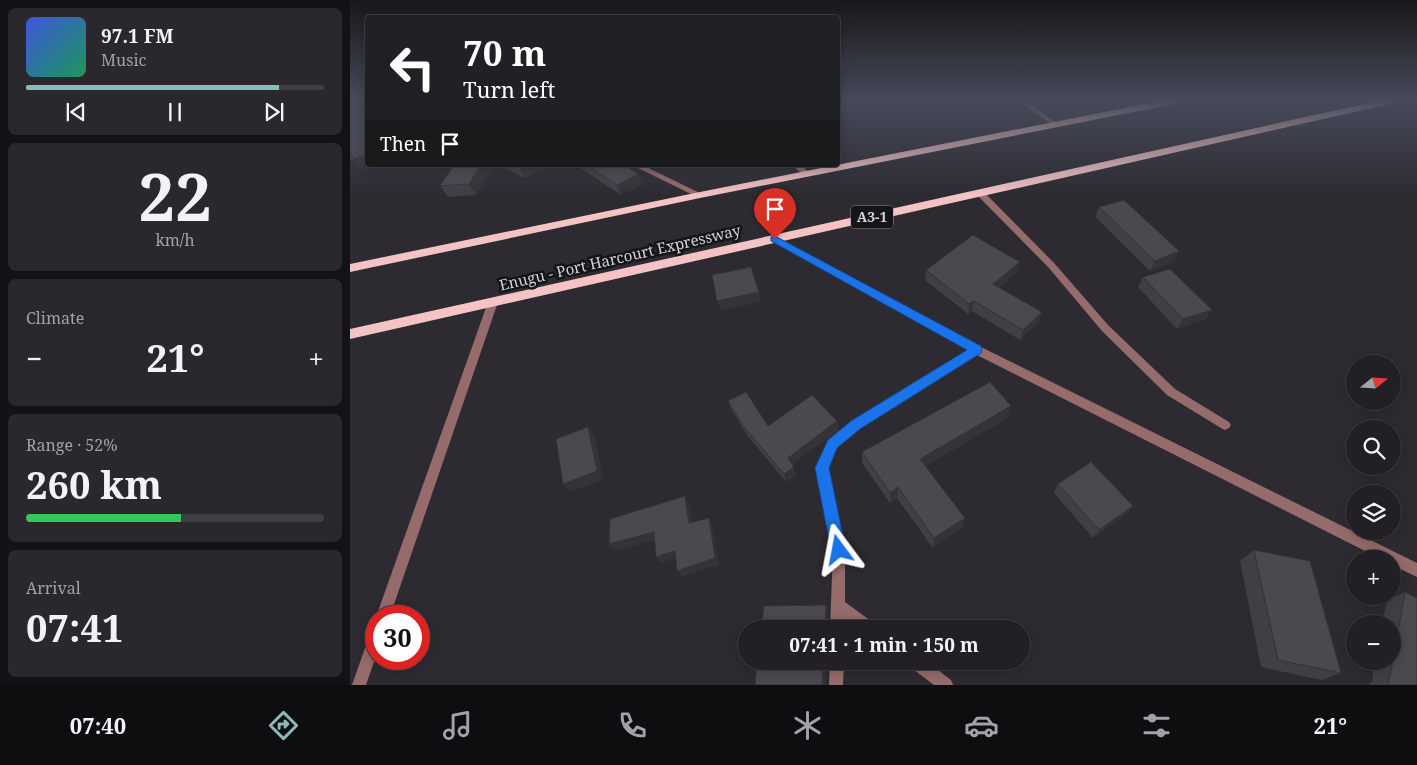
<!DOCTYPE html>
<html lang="en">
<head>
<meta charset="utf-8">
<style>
  body { margin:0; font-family:"Noto Serif",serif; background:#2a282d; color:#f1f3f6; height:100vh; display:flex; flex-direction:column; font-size:19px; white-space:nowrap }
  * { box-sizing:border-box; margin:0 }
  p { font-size:16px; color:#a2a3a7 }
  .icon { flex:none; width:28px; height:28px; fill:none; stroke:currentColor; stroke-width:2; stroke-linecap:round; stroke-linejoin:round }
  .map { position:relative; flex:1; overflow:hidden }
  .side { display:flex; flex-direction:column; gap:8px; padding:8px; background:#131214; width:350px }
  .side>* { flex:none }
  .hud { position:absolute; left:15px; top:15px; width:475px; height:152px; border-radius:5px; box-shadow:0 2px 12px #0003,0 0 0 1px #3f3e42; background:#202124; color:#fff; overflow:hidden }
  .needle { width:32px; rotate:72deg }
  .controls { position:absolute; left:996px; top:355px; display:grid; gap:10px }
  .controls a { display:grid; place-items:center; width:55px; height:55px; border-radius:50%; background:#222025; box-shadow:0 2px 12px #0003,0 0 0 1px #3f3e42; font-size:25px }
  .speed { position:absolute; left:15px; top:605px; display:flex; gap:10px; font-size:25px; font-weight:700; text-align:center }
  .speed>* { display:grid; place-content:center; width:65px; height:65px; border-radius:50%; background:#222025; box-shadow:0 2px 12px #0003,0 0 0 1px #3f3e42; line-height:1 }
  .speed .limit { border:8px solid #d22; background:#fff; color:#111 }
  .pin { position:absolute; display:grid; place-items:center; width:42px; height:42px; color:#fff; margin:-51px -21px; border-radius:50% 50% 50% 0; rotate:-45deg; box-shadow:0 0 5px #0007 }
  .pin .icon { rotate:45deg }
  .me { position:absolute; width:55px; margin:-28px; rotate:347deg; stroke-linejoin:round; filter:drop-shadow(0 0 4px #0008) }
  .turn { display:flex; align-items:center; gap:18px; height:105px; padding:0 15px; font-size:22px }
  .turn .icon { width:65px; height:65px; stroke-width:2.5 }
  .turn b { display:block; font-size:35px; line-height:42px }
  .then { display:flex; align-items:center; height:48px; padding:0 15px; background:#0003; gap:10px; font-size:19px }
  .big { font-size:38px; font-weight:700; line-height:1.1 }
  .side .card { flex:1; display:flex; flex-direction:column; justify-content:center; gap:8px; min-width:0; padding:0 18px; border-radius:8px; background:#2a282d }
  .side .dial { align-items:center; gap:0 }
  .dial b { font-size:65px; line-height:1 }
  .song { display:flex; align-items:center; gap:15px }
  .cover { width:60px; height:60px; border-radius:8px; background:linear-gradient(135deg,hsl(230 70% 55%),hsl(150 70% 35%)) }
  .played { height:5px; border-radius:2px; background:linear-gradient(90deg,#8bbbb9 85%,#3f3e42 85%) }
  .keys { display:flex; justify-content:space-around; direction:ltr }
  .heat { display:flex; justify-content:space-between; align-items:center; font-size:28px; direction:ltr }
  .charge { height:8px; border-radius:4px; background:linear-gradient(90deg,#34c759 52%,#3f3e42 0) }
  .trip { position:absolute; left:388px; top:620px; width:292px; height:50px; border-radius:25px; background:#222025; box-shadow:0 2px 12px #0003,0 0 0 1px #3f3e42; font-weight:700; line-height:50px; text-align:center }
  .dock { display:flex; height:80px; justify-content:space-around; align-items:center; background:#0e0d0f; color:#a2a3a7 }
  .dock .icon { width:35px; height:35px }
  .dock .active { color:#8bbbb9 }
  .dock b { font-size:22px; color:#f1f3f6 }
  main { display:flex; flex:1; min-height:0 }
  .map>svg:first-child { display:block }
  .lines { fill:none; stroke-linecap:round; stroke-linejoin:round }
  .service { fill:#966b6b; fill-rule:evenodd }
  .minor { fill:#966b6b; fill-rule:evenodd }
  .trunk { fill:#f4c4c5; fill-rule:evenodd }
  .wall { fill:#403f44 }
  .shaded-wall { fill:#343337 }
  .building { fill:#4b494f; stroke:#343337 }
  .route { fill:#1a73e8; stroke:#114b97 }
  .labels { text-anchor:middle; stroke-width:5; stroke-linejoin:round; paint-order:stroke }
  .shield { fill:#151417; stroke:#9b9a9d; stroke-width:1 }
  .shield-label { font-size:14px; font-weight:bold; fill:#d4d3d7 }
  .street-label { font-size:15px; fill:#d4d3d7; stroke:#151417 }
</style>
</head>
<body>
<main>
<section class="side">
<div class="card">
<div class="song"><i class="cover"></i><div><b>97.1 FM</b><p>Music</p></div></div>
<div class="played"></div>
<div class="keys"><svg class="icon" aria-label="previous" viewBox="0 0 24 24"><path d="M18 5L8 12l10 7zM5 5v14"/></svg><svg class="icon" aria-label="pause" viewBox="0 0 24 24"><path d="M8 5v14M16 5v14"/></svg><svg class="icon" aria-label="next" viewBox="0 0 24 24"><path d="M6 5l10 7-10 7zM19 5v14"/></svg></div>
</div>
<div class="card dial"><b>22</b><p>km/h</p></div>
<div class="card"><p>Climate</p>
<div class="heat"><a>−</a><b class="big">21°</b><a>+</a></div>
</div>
<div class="card"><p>Range · 52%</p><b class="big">260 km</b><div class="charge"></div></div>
<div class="card"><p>Arrival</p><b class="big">07:41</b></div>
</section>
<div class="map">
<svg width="1067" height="685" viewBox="0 0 1067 685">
  <rect width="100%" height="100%" fill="#2d2b31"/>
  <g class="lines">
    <path class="service" d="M627,191h6l72,73 53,61 67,64 54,33 2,3 -2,3 -4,2 -4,-2 -54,-33 -65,-64 -53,-63 -72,-73z"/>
    <g class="minor">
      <path d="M667,100h7l35,25 -5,1z"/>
      <path d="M282,165h10l62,30 -4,2h-3z"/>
      <path d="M442,165h9l10,9 -1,2h-6z"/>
      <path d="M425,236l206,111 436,216v14l-25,-12v-6h-11l-404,-204 -118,73 -23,19 -8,21 17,81v53l30,22 2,5h-19l-14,-10v10h-14l3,-80 -17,-81 12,-28 23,-18 118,-72 -197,-109v-4z"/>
      <path d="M143,299l5,3 -108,314 -14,1 112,-315z"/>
      <path d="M26,629v27l-10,29h-14l19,-54z"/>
      <path d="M480,661h14l-1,24h-14z"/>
      <path d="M557,661h19l25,19 2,5h-19l-25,-19z"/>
    </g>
    <g class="trunk">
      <path d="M815,100h18l-4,3 -479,95 -350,74v-8l350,-72z"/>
      <path d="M1032,100h16l-4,3 -1044,236v-10z"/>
    </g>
  </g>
  <g class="wall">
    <path d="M0,104l12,66 -7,-9 -5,-2z"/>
    <path d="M143,165l-17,30 -28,2 -8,-11z"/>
    <path d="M149,165h49l-23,13z"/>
    <path d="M226,165h48l14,9 4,10 -21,11z"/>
    <path d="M749,207l75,54 -24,10 -55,-54z"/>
    <path d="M576,270l91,2 -18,15 40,35 -19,18 -48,-29 -4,3 -43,-34z"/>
    <path d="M793,277l62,43 -28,9 -39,-42z"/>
    <path d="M378,401l40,25 70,4 -46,34 4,11 -10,7 -39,-47 -16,-26z"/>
    <path d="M658,418l-83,48 40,52 -3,10 -29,20 -36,-50 -7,5 -28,-40v-11z"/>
    <path d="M708,484l68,30 -33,24 -39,-45z"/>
    <path d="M904,550l87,123 -19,7 -61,-13 -21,-106z"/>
    <path d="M1055,592l12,93h-47v-3h2l3,-21h17v-37h-10l5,-24z"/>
  </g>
  <g class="shaded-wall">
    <path d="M18,155v10h9l-15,5 -8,-11z"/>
    <path d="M60,165h20l-16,5z"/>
    <path d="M131,165h12l-17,30 -7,-11z"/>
    <path d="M174,165h24l-23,13 -6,-11z"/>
    <path d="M288,174l4,10 -21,11 -4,-10z"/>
    <path d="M829,251l-5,10 -24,10 5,-10z"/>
    <path d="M670,262l-3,10 -26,22 2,-10z"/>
    <path d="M409,292l2,10 -40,9 -4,-10z"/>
    <path d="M624,301l-2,10 -4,3 1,-10z"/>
    <path d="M862,310l-7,10 -28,9 6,-10z"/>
    <path d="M692,312l-3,10 -19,18 3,-10z"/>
    <path d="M661,406l-3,12 -89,52 1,-11z"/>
    <path d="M487,421l1,9 -48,36 -2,-8z"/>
    <path d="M238,427l7,9 8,44 -32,12 -8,-8z"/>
    <path d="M444,467l2,8 -10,7 -2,-8z"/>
    <path d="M548,487l-1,11 -7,5v-10z"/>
    <path d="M335,496l4,7 4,27 -4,-7z"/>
    <path d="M783,506l-7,8 -33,24 6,-8z"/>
    <path d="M359,518l3,7 7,40 -37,12 -5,-6z"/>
    <path d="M615,518l-3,10 -29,20 1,-10z"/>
    <path d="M304,532l5,7 -43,12 -7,-7z"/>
    <path d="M325,551l5,6 -19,6 -5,-6z"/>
    <path d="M476,605l2,9 -1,15h-2z"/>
    <path d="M473,661h3l-1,24h-3z"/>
  </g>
  <g class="building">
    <path d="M0,104l18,6v45l-14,4 -4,-7z"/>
    <path d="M104,165h27l-12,19 -29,2z"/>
    <path d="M164,165h10l-5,2z"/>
    <path d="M237,165h37l14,9 -21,11z"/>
    <path d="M774,200l55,51 -24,10 -56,-54z"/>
    <path d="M623,235l47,27 -27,22 49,28 -19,18 -49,-29 -5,3 -43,-34z"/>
    <path d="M401,267l8,25 -42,9 -5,-26z"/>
    <path d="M820,269l42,41 -29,9 -40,-42z"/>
    <path d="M640,382l21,24 -91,53 45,59 -31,20 -36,-51 -8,6 -28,-41z"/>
    <path d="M396,392l22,34 44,-31 25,26 -49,37 6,9 -10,7 -40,-47 -16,-26z"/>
    <path d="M238,427l9,44 -34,13 -7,-45z"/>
    <path d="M741,462l42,44 -34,24 -41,-46z"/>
    <path d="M335,496l4,27 20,-5 6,40 -38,13 -2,-20 -19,6 -2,-25 -45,12 1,-25z"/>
    <path d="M904,550l56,11 31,112 -63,-13z"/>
    <path d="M1055,592l12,6v87h-29l1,-8h1z"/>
    <path d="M476,605l-1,24h-64l3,-23z"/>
    <path d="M407,661h66l-1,24h-67z"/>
  </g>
  <linearGradient id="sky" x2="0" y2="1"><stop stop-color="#19181b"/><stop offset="0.51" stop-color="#464a5a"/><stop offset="1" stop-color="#464a5a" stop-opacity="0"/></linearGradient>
  <rect width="1067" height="196" fill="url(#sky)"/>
  <path class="route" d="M425,236l206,110 1,4 -1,3 -121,76 -23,19 -8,20 17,82 -2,5 -5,2 -5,-2 -3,-5 -16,-82 13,-28 23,-19 116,-71 -196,-109v-4z"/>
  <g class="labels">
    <rect class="shield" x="501" y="205.5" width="42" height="23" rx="4"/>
    <g class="shield-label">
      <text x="522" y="222">A3-1</text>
    </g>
    <g class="street-label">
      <text transform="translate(270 258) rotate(-13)" y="5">Enugu - Port Harcourt Expressway</text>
    </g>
  </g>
</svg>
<div class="controls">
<a><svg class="needle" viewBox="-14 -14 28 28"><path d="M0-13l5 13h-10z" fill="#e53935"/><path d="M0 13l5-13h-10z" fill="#a2a3a7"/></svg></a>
<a><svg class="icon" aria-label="search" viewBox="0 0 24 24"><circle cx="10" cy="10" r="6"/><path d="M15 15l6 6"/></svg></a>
<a><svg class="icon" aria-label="layers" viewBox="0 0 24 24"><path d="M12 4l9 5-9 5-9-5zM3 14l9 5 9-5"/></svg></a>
<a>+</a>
<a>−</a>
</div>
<div class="speed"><div class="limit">30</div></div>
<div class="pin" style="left:425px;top:239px;background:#d93025"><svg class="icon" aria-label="arrive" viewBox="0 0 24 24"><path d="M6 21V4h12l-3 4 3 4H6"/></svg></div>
<svg class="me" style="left:489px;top:550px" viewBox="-20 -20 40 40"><path d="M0-17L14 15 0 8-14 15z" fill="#1a73e8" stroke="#fff" stroke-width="4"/></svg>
<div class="trip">07:41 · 1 min · 150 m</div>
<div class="hud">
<div class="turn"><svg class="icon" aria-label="left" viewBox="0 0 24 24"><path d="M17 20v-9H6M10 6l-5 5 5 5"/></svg><div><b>70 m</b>Turn left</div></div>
<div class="then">Then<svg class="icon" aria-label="arrive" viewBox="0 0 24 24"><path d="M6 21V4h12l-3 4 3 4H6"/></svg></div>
</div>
</div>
</main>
<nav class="dock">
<b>07:40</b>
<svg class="icon active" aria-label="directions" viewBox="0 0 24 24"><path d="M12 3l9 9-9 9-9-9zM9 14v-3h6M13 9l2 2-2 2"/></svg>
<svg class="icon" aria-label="music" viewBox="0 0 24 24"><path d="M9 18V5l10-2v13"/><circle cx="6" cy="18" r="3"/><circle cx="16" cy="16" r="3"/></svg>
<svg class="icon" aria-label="phone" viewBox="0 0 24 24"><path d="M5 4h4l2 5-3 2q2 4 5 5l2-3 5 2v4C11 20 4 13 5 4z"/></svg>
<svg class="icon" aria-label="climate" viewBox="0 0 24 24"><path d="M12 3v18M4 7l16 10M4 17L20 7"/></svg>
<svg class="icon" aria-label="car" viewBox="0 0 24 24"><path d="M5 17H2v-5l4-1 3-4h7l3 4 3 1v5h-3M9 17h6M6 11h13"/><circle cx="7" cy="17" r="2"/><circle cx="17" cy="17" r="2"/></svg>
<svg class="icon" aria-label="filters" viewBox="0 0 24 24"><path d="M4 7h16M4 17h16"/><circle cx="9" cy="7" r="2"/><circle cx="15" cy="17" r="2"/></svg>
<b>21°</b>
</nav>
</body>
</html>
